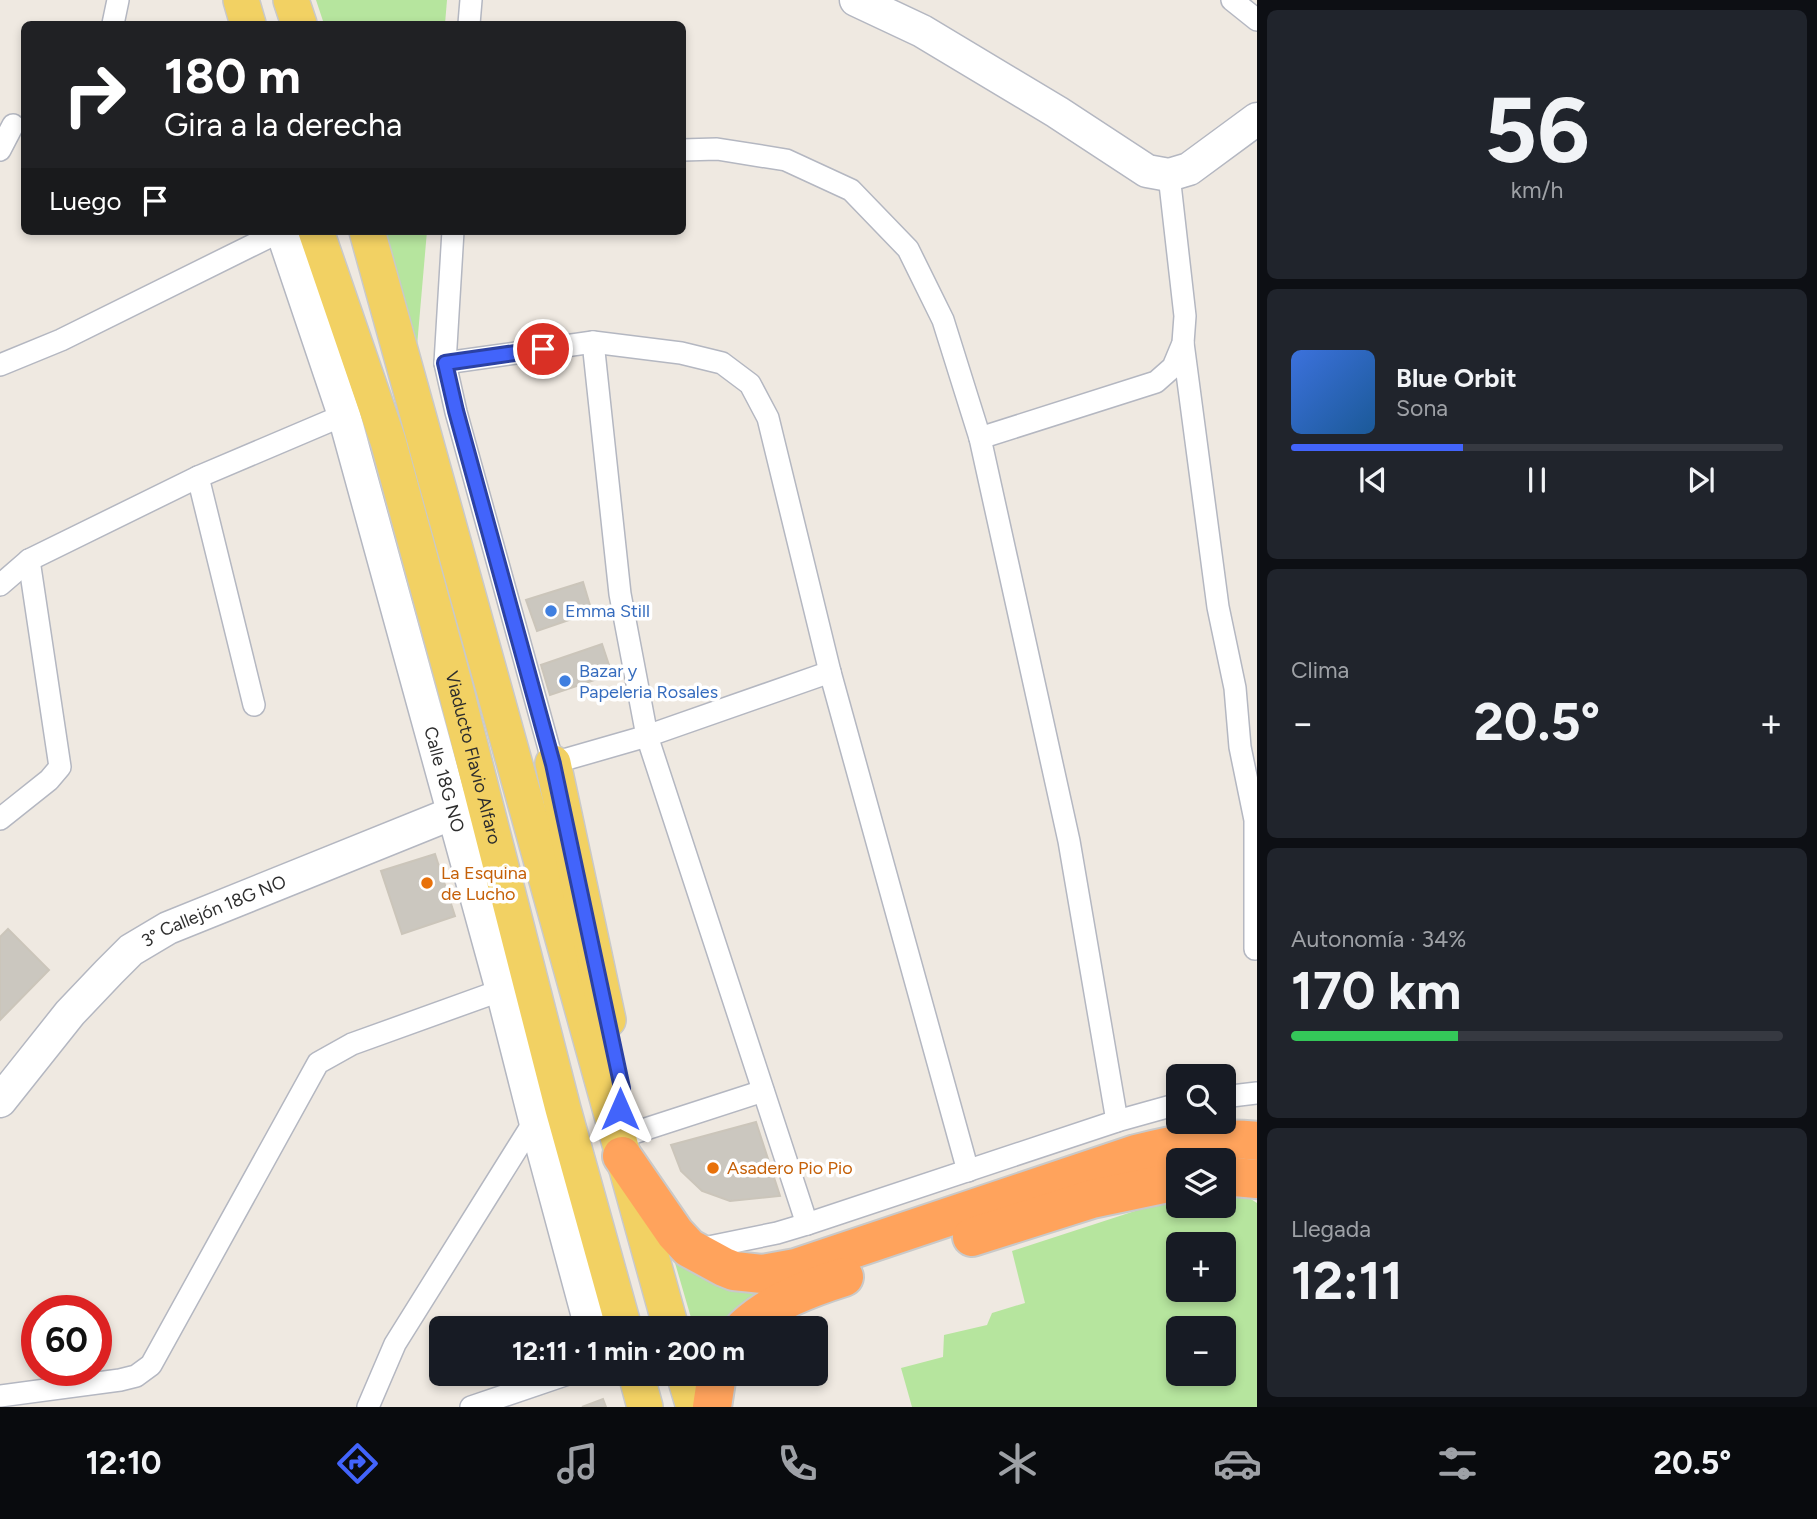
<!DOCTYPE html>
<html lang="es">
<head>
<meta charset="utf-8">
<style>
  body { margin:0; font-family:Figtree,sans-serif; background:#20242c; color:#f1f3f6; height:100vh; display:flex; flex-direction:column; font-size:26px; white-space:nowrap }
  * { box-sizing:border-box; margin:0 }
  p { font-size:23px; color:#9ea1a6 }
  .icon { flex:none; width:38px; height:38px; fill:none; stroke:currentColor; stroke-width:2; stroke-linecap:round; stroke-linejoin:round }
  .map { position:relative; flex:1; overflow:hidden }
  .sheet { display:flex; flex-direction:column; gap:10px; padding:10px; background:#0d0f14; width:560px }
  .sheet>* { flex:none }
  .banner { position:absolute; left:21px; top:21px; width:665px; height:214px; border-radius:10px; box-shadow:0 4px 10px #0003; background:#202124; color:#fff; overflow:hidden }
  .fabs { position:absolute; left:1166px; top:1064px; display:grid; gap:14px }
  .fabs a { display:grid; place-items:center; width:70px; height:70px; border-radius:10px; background:#171b24; box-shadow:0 4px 10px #0003; font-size:35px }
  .speed { position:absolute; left:21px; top:1295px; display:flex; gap:14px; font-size:35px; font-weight:700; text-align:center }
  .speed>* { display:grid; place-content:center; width:91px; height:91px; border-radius:50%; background:#171b24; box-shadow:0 4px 10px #0003; line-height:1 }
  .speed .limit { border:10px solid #d22; background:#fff; color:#111 }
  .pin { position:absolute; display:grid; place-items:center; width:60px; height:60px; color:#fff; margin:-30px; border:4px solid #fff; border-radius:50%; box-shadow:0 2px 7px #0007 }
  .me { position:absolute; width:77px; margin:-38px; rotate:0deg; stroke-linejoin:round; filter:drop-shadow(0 0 5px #0008) }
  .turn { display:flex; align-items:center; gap:24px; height:147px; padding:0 28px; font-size:32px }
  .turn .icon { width:91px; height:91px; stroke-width:2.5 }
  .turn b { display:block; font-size:49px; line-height:60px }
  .then { display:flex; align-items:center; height:66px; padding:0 28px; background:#0003; gap:14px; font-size:26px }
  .big { font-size:52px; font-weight:700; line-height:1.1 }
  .sheet .tile { flex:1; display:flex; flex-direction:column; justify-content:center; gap:10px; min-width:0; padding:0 24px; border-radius:10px; background:#20242c }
  .sheet .dial { align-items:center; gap:0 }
  .dial b { font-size:91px; line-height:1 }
  .song { display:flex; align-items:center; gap:21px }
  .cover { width:84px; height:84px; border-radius:10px; background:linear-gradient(135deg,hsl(220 70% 55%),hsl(210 70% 35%)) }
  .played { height:7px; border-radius:4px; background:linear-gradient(90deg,#4264fb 35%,#363941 35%) }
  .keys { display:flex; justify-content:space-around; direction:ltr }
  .heat { display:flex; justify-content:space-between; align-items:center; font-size:38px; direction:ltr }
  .charge { height:10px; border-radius:5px; background:linear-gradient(90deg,#34c759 34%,#363941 0) }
  .trip { position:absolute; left:429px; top:1316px; width:399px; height:70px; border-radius:10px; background:#171b24; box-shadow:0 4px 10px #0003; font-weight:700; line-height:70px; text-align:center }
  .dock { display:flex; height:112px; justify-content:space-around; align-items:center; background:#090b0e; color:#9ea1a6 }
  .dock .icon { width:49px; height:49px }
  .dock .active { color:#4264fb }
  .dock b { font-size:32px; color:#f1f3f6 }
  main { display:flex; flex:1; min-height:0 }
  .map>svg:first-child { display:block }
  .green { fill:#b6e59e; fill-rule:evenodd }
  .building { fill:#cbc7bf; stroke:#cbc5ba; stroke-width:2 }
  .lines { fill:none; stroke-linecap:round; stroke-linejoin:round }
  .street-casing { stroke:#b4b7c1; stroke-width:24 }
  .secondary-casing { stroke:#b4b7c1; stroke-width:35 }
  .primary-casing { stroke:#c9c9c9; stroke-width:38 }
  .highway-casing { stroke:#c9c9c9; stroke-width:42 }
  .street { stroke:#fff; stroke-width:21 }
  .secondary { stroke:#fff; stroke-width:32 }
  .primary { stroke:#f2d163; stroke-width:35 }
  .highway { stroke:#ffa35c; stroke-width:38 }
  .route-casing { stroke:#2b41a3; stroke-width:18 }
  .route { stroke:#4264fb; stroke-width:12 }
  .shop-dot { fill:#3f7fe0; stroke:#fff; stroke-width:2.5 }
  .food-dot { fill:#e8710a; stroke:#fff; stroke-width:2.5 }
  .labels { text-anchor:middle; stroke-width:7; stroke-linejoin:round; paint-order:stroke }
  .shop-label { font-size:18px; fill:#366cbe; stroke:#fff; text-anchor:start }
  .street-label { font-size:18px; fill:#2e2e2e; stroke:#fff }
  .food-label { font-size:18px; fill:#c56008; stroke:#fff; text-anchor:start }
</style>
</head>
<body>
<main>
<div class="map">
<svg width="1257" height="1407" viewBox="0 0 1257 1407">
  <rect width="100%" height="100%" fill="#efe9e1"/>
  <g class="green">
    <path d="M316,0h131l-2,24h-121z"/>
    <path d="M383,231h44l-10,115z"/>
    <path d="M1223,1193l23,3 11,7v204h-345l-11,-39 42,-11 1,-22 43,-10 5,-12 33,-10 -13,-52 166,-54v9h45zM1178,1244h45v46h-45zM1178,1328h45v46h-45z"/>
    <path d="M673,1256l102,26 -41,31 -10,15h-30z"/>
  </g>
  <g class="building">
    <path d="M583,582l9,30 -55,19 -11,-31z"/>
    <path d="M602,644l10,30 -62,21 -9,-30z"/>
    <path d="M435,854l20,62 -53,18 -21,-63z"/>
    <path d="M8,929l41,41 -49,50v-83z"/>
    <path d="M756,1122l24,74 -50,5 -28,-10 -21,-20 -10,-26z"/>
    <path d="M603,1399l3,8h-24z"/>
  </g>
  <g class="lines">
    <defs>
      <g id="street">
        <path d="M1232,0l25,20"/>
        <path d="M113,24l5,-24"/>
        <path d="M469,24l2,-24"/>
        <path d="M0,150l13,-25"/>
        <path d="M682,150l35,-1 69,11 65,30 57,59 35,71 37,118 89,403 48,280"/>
        <path d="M453,231l-8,132 11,49 97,351 94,-27 183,-64"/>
        <path d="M593,342l27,252 27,142 160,488"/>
        <path d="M1183,343l35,264 17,81 5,59 15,73v129"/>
        <path d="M445,363l148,-21 88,11 41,10 28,21 18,34 62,254 138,499"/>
        <path d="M0,365l61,-25 220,-109"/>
        <path d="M980,438l176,-56 17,-15 10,-24 2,-27 -16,-141"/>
        <path d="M198,477l56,228"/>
        <path d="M0,585l29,-25 169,-83 146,-62"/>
        <path d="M0,819l49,-39 11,-13 -31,-207"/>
        <path d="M1223,1097l34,-4"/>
        <path d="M618,1138l145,-47"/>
        <path d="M694,1250l83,-17 30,-9 310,-103 61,-17"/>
        <path d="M0,1396l120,-16 16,-4 15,-11 167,-302 34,-19 150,-54"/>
        <path d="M368,1407l27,-63 140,-224"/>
        <path d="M471,1407l97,-33"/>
      </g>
      <g id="secondary">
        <path d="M856,0l66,31 135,81 90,59 22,4 20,-6 68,-50"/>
        <path id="s1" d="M282,231l62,184 158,575 33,130 52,193 13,15"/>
        <path id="s2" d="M0,1101l70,-88 39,-41 22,-22 37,-22 305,-123"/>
      </g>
      <g id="primary">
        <path d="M241,0l7,24"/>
        <path d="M291,0l8,24"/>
        <path id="s3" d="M316,231l72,210 66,242 109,426 61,219"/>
        <path d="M367,231l304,1097"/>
        <path d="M553,763l55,257"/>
        <path d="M636,1374l9,33"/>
        <path d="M684,1374l10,33"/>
      </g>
      <g id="highway">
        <path d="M622,1156l53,77 14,15 35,19 10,4 29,3 33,-6 340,-114c40,-10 80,-18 121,-13"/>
        <path d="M1223,1176l34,3"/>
        <path d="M972,1237l120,-38 86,-18"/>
        <path d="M744,1328c28,-26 65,-40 100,-51"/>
        <path d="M712,1407l5,-33"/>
      </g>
    </defs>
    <use href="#street" class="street-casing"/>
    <use href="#secondary" class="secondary-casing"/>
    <use href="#primary" class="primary-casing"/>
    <use href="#highway" class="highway-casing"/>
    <use href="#street" class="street"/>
    <use href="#secondary" class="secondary"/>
    <use href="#primary" class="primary"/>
    <use href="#highway" class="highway"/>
  </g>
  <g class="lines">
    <defs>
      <path id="route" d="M543,349l-98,14 11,48 97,353 69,324 -2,21"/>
    </defs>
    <use href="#route" class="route-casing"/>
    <use href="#route" class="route"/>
  </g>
  <g class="shop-dot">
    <circle cx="551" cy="611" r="7"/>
    <circle cx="565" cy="681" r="7"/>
  </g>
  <g class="food-dot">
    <circle cx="427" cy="883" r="7"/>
    <circle cx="713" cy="1168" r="7"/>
  </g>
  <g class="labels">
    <g class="shop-label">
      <text x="565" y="617">Emma Still</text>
      <text x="579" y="677">Bazar y<tspan x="579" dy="21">Papeleria Rosales</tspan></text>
    </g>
    <g class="street-label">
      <text dy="6" stroke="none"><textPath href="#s3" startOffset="550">Viaducto Flavio Alfaro</textPath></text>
      <text dy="6" stroke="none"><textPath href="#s1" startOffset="572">Calle 18G NO</textPath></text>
      <text dy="6" stroke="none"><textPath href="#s2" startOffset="292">3° Callejón 18G NO</textPath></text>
    </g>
    <g class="food-label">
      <text x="441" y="879">La Esquina<tspan x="441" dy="21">de Lucho</tspan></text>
      <text x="727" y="1174">Asadero Pio Pio</text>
    </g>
  </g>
</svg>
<div class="fabs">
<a><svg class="icon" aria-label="search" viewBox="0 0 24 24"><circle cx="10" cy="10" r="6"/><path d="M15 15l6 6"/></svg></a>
<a><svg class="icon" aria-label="layers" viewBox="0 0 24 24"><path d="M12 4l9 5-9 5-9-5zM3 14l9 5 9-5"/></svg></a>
<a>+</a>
<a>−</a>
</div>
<div class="speed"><div class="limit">60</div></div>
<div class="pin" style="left:543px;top:349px;background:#d93025"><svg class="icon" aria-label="arrive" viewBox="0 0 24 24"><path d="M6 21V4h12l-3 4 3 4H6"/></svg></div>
<svg class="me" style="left:620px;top:1109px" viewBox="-20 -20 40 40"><path d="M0-17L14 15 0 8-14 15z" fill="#4264fb" stroke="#fff" stroke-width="4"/></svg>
<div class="trip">12:11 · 1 min · 200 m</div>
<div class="banner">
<div class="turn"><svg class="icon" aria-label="right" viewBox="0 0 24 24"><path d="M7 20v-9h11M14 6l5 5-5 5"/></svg><div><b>180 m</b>Gira a la derecha</div></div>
<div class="then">Luego<svg class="icon" aria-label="arrive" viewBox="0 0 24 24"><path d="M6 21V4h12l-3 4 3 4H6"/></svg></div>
</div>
</div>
<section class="sheet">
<div class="tile dial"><b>56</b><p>km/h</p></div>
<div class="tile">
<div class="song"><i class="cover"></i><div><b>Blue Orbit</b><p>Sona</p></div></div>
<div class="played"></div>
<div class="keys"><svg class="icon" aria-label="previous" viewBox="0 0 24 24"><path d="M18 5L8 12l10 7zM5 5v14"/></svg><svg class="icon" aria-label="pause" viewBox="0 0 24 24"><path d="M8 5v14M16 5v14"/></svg><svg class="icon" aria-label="next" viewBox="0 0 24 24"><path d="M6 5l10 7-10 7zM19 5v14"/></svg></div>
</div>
<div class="tile"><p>Clima</p>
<div class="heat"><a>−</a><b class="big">20.5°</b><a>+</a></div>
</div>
<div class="tile"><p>Autonomía · 34%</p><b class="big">170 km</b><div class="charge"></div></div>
<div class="tile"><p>Llegada</p><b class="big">12:11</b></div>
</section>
</main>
<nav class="dock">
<b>12:10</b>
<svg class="icon active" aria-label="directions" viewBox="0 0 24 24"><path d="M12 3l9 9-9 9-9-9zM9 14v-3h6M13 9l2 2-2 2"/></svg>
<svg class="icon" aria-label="music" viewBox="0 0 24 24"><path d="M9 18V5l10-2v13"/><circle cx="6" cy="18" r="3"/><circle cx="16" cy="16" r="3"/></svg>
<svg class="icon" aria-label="phone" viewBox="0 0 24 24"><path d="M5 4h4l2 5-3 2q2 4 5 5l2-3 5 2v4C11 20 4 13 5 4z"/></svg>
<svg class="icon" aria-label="climate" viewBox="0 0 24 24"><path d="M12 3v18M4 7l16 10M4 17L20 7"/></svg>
<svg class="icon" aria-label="car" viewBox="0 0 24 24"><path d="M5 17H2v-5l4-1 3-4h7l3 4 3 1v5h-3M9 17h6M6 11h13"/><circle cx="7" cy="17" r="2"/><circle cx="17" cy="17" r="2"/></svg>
<svg class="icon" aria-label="filters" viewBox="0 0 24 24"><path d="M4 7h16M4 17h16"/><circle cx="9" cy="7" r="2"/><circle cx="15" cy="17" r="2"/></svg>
<b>20.5°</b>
</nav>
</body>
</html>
